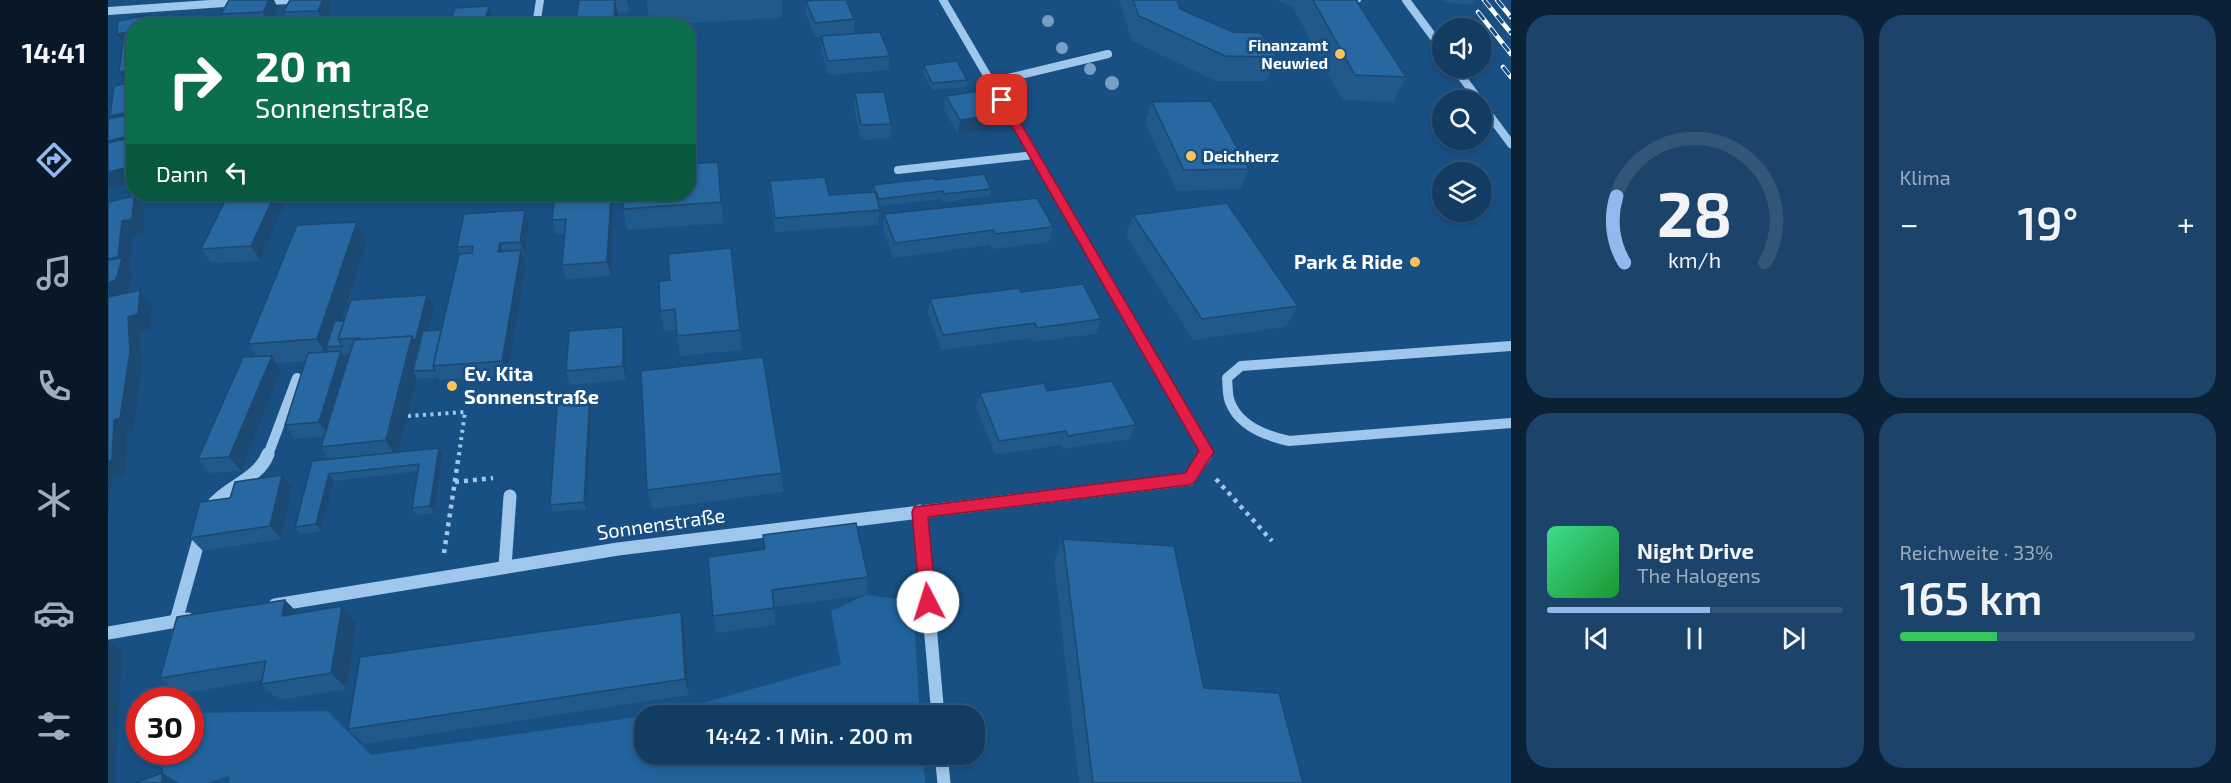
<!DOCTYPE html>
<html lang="de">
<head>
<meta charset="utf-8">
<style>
  body { margin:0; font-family:"Exo 2",sans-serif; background:#1c4369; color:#f1f3f6; height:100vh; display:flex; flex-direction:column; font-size:22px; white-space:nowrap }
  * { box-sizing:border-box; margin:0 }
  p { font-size:20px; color:#9dadbe }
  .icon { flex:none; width:33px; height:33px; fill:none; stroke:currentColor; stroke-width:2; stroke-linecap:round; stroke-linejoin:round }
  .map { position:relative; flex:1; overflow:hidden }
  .side { display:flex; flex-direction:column; gap:15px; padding:15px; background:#0a2136; width:720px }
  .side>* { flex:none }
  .hud { position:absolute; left:18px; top:18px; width:570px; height:183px; border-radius:24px; box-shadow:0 3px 9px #0003,0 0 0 2px #325678; background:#0b6e4f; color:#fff; overflow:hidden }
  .buttons { position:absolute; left:1324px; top:18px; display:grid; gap:12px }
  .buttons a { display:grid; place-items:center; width:60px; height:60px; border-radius:50%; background:#133c63; box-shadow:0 3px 9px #0003,0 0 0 2px #325678; font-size:30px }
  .speed { position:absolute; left:18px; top:687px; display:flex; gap:12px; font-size:30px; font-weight:700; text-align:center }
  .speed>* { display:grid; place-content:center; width:78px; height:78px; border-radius:50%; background:#133c63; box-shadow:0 3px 9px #0003,0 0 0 2px #325678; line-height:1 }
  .speed .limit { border:9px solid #d22; background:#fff; color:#111 }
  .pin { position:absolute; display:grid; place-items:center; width:51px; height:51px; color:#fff; margin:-26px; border-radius:12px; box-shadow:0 3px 9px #0006 }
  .me { position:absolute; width:66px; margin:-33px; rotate:355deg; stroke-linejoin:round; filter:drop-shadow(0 0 4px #0008) }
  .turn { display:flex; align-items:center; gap:21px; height:126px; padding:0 30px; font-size:27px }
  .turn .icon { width:78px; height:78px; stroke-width:2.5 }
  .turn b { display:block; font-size:42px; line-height:51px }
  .then { display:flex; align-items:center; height:57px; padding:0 30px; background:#0003; gap:12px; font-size:22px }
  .big { font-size:45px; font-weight:600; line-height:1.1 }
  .side .widget { flex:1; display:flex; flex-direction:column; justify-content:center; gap:9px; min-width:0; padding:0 21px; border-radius:24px; background:#1c4369 }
  .side .dial { align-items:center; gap:0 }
  .dial svg { height:156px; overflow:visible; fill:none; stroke:#325678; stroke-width:7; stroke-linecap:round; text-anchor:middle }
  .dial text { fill:#f1f3f6; stroke:none }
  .song { display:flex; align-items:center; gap:18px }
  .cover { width:72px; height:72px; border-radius:9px; background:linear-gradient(135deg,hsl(150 70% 55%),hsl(130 70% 35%)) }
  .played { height:6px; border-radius:3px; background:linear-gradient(90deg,#90b9f0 55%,#325678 55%) }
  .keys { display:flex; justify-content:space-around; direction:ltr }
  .heat { display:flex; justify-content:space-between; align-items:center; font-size:33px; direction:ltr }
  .charge { height:9px; border-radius:4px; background:linear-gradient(90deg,#34c759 33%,#325678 0) }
  .side .tiles { flex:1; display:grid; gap:15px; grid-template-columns:repeat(2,1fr) }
  .trip { position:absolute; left:526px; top:705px; width:351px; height:60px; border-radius:24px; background:#133c63; box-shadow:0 3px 9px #0003,0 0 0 2px #325678; font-weight:600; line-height:60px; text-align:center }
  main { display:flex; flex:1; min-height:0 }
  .tab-bar { display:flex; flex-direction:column; width:108px; justify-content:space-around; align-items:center; background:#081828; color:#9dadbe }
  .tab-bar .icon { width:42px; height:42px }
  .tab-bar .selected { color:#90b9f0 }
  .tab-bar b { font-size:27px; color:#f1f3f6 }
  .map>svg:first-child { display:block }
  .green { fill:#22639d }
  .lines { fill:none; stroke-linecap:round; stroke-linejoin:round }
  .path-far2 { stroke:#9fc7ec; stroke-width:3; stroke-dasharray:2 3; stroke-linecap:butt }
  .path-far1 { stroke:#9fc7ec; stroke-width:4; stroke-dasharray:3 4.5; stroke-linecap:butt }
  .path { stroke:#9fc7ec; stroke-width:4.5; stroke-dasharray:4 5; stroke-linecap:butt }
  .minor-far2 { stroke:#9fc7ec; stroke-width:8 }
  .minor-far1 { stroke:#9fc7ec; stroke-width:10 }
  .minor { stroke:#9fc7ec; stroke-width:13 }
  .rail-casing { stroke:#fff; stroke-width:4.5 }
  .rail { stroke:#195084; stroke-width:3; stroke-dasharray:10; stroke-linecap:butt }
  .tree { fill:#779fc4 }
  .wall { fill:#22598b; fill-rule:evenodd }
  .shaded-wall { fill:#1c4971 }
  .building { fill:#2868a2; stroke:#1c4971; stroke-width:1.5 }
  .route { fill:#e11d48; stroke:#92132f; stroke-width:1.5 }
  .poi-dot { fill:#fec25a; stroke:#195084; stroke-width:2 }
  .labels { text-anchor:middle; stroke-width:6; stroke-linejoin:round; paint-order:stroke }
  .far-poi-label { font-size:16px; font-weight:bold; fill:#fff; stroke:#195084; text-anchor:end }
  .poi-label { font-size:20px; font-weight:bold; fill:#fff; stroke:#195084; text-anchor:end }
  .street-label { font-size:20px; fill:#fff; stroke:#195084 }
</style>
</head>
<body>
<main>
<nav class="tab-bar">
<b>14:41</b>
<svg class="icon selected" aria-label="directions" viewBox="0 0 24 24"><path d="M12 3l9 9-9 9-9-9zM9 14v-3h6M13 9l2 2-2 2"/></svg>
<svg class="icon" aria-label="music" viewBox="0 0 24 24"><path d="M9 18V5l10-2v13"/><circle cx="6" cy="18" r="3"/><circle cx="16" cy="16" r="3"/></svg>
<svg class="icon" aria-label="phone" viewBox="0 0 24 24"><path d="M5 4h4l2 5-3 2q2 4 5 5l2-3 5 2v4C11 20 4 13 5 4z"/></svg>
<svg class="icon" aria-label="climate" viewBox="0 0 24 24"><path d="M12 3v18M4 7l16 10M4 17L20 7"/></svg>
<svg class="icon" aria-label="car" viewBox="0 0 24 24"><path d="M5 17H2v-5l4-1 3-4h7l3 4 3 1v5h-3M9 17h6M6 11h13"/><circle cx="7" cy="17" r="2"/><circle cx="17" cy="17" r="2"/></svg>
<svg class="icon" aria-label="filters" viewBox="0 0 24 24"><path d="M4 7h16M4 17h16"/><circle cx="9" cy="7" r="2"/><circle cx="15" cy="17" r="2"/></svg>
</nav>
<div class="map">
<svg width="1403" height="783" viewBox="0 0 1403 783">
  <rect width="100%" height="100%" fill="#195084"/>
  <g class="green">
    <path d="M758,595l47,6 7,114 -274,1 26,-4 169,-48 -10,-53z"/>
    <path d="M219,711l44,44 274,-39v38l278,1 2,28h-695l-1,-7 -22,7h-46l5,-31h24l1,-39z"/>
  </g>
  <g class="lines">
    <path class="path-far2" d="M1251,0l2,4"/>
    <path class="path-far1" d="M300,416l57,-4 -6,43"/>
    <g class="path">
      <path d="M1108,479l56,62"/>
      <path d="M347,482l38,-4"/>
      <path d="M336,553l15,-99"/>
    </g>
    <g class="minor-far2">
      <path d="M835,0l117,200"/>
      <path d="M1298,0l37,50"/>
      <path d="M153,1l33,-1"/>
      <path d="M0,11l131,-9"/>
      <path d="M428,26l4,-26"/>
      <path d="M1347,68l24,32"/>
      <path d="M883,82l117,-28"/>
      <path d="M1374,105l29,39"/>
      <path d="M790,170l136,-15"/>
    </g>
    <g class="minor-far1">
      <path d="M951,198l148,254 -2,3"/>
      <path d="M1403,346l-270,20 -14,12c1,8 0,17 3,24 9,24 36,34 59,39l222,-18"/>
      <path d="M160,455l29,-77"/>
    </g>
    <g class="minor">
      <path d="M101,509c16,-22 50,-30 59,-55"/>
      <path d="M812,511l18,205"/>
      <path d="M397,567l5,-71"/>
      <path d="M167,605l343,-56 571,-70 17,-25"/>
      <path d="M68,621l25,-89"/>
      <path d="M0,633l80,-14"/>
      <path d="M833,754l3,29"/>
    </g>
    <defs>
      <g id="rail">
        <path d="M1376,0l27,33"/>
        <path d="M1389,0l14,17"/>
        <path d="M1370,12l33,42"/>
        <path d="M1395,67l8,10"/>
      </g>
    </defs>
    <use href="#rail" class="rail-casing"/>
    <use href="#rail" class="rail"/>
  </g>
  <g class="tree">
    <circle cx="940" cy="21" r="6"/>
    <circle cx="954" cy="48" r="6"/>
    <circle cx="982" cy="69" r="6"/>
    <circle cx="1004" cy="83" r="7"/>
  </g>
  <g class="wall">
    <path d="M121,0h45l4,9 -9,17h-42l-6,-12z"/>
    <path d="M471,0h51l-1,12 -11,1 -1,13h-40l-1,-5z"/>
    <path d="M538,0h136v18l-132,7z"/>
    <path d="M1011,0h58l3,9 97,48 -10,24h-51l-84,-40z"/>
    <path d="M1169,0h79l50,77 -13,25 -51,-2 -49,-93z"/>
    <path d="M1334,0h33l-2,4 -28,-1z"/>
    <path d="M698,1l48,18v14l36,23 -1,14 -61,5 -7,-25v-13h-6l-9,-22z"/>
    <path d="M224,7l-8,17 -35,2 -6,-14z"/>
    <path d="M347,8l40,18h-44l-1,-2z"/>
    <path d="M816,65l43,15 -1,7 -34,3 -9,-18z"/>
    <path d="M747,93l36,31 -1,14 -29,2 -7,-33z"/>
    <path d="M838,96l45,34 -33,4 -14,-24z"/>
    <path d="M1044,102l97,67 -9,20 -63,2 -32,-68z"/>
    <path d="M610,162l5,61 -96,7 -4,-21z"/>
    <path d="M828,180l55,9 -1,7 -47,6 -2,-3 -62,7 1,4 -2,15 -103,7 -5,-37v-14l59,14 44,-3v-7z"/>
    <path d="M293,194h57v1l-55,3z"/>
    <path d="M506,205l-3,71 -45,3 -4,-14 3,-31 -9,1 -4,-15z"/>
    <path d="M175,207l-23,54 -49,2 -10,-14z"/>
    <path d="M417,210l4,14 -4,32 -2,1 3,8 -18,110 -69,5 -1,-3 -21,2 -18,73 44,3 -9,58 -18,2 -4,-7 6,-37 -84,10 -13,50 -20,3 -6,-7 34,-68 -8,-12 3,-11 -29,3 -10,-14 21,-64 -29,2 4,7 -40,101 -31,2 -12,-14 59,-102 -9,-13 109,-122 10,20 -25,79 92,-12 -5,22 12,-1 19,-76 -3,-7zM242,353l-3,9 -5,-8z"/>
    <path d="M776,214l169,13 -4,15 -57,7 -2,-4 -97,13 -10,-29z"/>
    <path d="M1025,215l165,91 -12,21 -93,13 -67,-104z"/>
    <path d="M562,280l70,50 2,20 -62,6 -4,-26 -12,1 -4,-20z"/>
    <path d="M913,292l80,27 -5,15 -63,8 -1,-4 -91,12 -13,-36 2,-15z"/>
    <path d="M515,327l3,14v39l-56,5 -4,-14z"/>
    <path d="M939,391l89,34 -7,14 -66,10 -2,-4 -66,10 -19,-48 4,-14z"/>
    <path d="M482,392l2,7 -5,110 -34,3 -3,-7z"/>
    <path d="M674,473l1,19 -131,17 -5,-19z"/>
    <path d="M184,488l-11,51 -78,12 -13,-13 40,-40z"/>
    <path d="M655,535l105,42 -2,18 -92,12 1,18 -59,8 -3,-17 52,-66z"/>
    <path d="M955,539l141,149 99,95h-224l-25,-221z"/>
    <path d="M234,606l14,17 -9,66 -68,11 -18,-16 1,-4 -81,14 -21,-16 138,-65z"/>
    <path d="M573,612l4,17 4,66 -325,49 -16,-15z"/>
  </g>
  <g class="shaded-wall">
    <path d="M161,0h5l4,9 -9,17 -6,-14z"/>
    <path d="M215,0h6l3,7 -8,17 -6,-13z"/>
    <path d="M507,0l3,13 -1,13h-2l-1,-7z"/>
    <path d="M519,0h3l-1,12z"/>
    <path d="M381,6l6,20h-8l-2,-5z"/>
    <path d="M41,15l4,7v4h-4z"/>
    <path d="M26,31v8l-12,2 -5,-7z"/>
    <path d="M26,69v16l-6,1 -9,-14z"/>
    <path d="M26,111v41l-26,6v-17l11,-11 -9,-14z"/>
    <path d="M885,115l-2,15 -33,4 2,-14z"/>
    <path d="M26,166v17l-26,6v-17z"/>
    <path d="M167,194h1l7,13 -23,54 -9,-15z"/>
    <path d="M503,194h1l2,11 -3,71 -4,-14z"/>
    <path d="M26,196l11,15 -2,23 -10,2 -3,32 3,4 -5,23 -20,3v-39l14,-38z"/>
    <path d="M417,210l4,14 -4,32 -5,-14z"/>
    <path d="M249,222l10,20 -34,105h-7l5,8 -2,5 -12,-21z"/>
    <path d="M392,243l5,15 -7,-6z"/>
    <path d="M413,250l5,15 -18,110 -6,-14z"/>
    <path d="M32,290l12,15 -2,24 -11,2 3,35 -9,66 -6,2 -1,40 -14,4 -4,39v-56l20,-144z"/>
    <path d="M319,295l7,14 -15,62h-6l4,8 -20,81 -11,-20 26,-104z"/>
    <path d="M515,327l3,14v39l-3,-14z"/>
    <path d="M233,351l8,14 -21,71 -9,-14z"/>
    <path d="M164,356l9,14 -40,101 -12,-14z"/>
    <path d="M482,392l2,7 -5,110 -3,-7z"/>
    <path d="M331,448l4,7 -9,58 -4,-7z"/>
    <path d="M221,474l5,7 -13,50 -5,-7z"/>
    <path d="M174,475l10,13 -11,51 -11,-13z"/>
    <path d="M177,600l17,17 -20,-1z"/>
    <path d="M234,606l14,17 -9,66 -16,-16z"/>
    <path d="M573,612l4,17 4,66 -4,-16z"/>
    <path d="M0,640l14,10 -7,133h-7z"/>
    <path d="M54,773l17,10h-17z"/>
  </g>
  <g class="building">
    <path d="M121,0h40l-6,12 -42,2z"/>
    <path d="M182,0h33l-5,11 -35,1z"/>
    <path d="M471,0h36l-1,19 -38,2z"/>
    <path d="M712,0h26l8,19 -39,4 -9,-22z"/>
    <path d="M1025,0h44l3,9 53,23 28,1 16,24 -52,-1 -86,-40z"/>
    <path d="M1205,0h43l50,77 -51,-2z"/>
    <path d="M381,6l-4,15 -35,3 5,-16z"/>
    <path d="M41,15v11h-15v5l-17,3 1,-13z"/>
    <path d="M26,32v37l-15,3 5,-38z"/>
    <path d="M772,32l10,24 -62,5 -7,-25z"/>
    <path d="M849,61l10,19 -35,3 -8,-18z"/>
    <path d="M26,82v29l-24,5 4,-30z"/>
    <path d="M870,91l15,24 -33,5 -14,-24z"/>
    <path d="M776,92l7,32 -30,1 -6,-32z"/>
    <path d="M1103,101l38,68 -65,1 -32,-68z"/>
    <path d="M24,114v21l-24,6v-22z"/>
    <path d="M26,137v29l-26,6v-29z"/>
    <path d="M610,162l3,40 -98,7 1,-15h64v-30z"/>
    <path d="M876,174l7,15 -47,5 -1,-3 -64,8 -6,-14 61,-7 2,2z"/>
    <path d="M717,177l4,18 46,-3 5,18 -105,8 -5,-37z"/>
    <path d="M145,194h22l-24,52 -50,3 27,-54z"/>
    <path d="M447,194h56l-4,68 -45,3 4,-46 -14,1z"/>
    <path d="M26,196l-2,23 -10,2 -4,36 -10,2v-57z"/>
    <path d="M929,198l16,29 -58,7 -2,-4 -98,13 -11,-29z"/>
    <path d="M1119,203l71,103 -96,13 -69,-104z"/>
    <path d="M417,210l-5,32 -20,1 -2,9 23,-2 -19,111 -69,5 26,-112 13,-1 1,-7 -16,1 7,-33z"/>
    <path d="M249,222l-40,117 -69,5 49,-119z"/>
    <path d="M623,248l9,82 -63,6 -2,-27 -15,2 -1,-30 11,-1 -2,-26z"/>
    <path d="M14,258l-6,22 -6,2 -2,11v-33z"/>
    <path d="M975,284l18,35 -64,9 -2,-5 -92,12 -13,-36 89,-11 2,4z"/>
    <path d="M32,290l-2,24 -10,3 2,34 -10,67 -6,2 -2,40 -4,1v-164z"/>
    <path d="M319,295l-12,47 -3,-6 -53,4 1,-2 -22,1 13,-39z"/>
    <path d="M227,321h9l-6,18 4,7 -16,1z"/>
    <path d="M515,327v39l-57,5 3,-40z"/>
    <path d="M333,330l-8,36 2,4 -22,1 10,-40z"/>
    <path d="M304,336l-26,104 -65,7 33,-107z"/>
    <path d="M233,351l-22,71 -34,3 23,-72z"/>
    <path d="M164,356l-43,101 -31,2 45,-102z"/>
    <path d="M655,357l19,116 -135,17 -6,-119z"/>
    <path d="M1004,381l24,44 -68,11 -2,-5 -67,10 -19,-48 64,-10 3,8z"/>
    <path d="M482,392l-6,110 -34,3 8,-111z"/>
    <path d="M331,448l-9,58 -18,2 7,-44 -90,10 -13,50 -21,3 17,-66z"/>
    <path d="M174,475l-12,51 -80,12 10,-36 30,-4 5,-16z"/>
    <path d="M748,523l12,54 -96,13 2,18 -61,8 -5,-59 57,-8 -2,-14z"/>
    <path d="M955,539l111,7 30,142 75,5 24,90h-210z"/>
    <path d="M177,600l-3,16 60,-10 -11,67 -70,11 5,-23 -106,17 17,-61z"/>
    <path d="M573,612l4,67 -337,50 12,-72z"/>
    <path d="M54,773v10h-27z"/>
  </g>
  <path class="route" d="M894,97l5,3 207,352 -20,31 -5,2 -261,32 8,85 -2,5 -6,3 -6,-3 -2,-5 -8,-90 2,-5 271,-34 14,-22 -202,-351z"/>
  <g class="poi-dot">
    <circle cx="1232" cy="54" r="6"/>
    <circle cx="1083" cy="156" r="6"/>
    <circle cx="1307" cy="262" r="6"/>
    <circle cx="344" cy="386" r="6"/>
  </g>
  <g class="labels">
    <g class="far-poi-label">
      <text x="1220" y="51">Finanzamt<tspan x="1220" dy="18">Neuwied</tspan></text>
      <text x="1095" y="162" text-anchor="start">Deichherz</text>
    </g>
    <g class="poi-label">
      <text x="1295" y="269">Park &amp; Ride</text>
      <text x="356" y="381" text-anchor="start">Ev. Kita<tspan x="356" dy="23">Sonnenstraße</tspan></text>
    </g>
    <g class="street-label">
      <text transform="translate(553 524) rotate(-8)" y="7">Sonnenstraße</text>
    </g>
  </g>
</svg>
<div class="buttons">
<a><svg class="icon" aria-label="sound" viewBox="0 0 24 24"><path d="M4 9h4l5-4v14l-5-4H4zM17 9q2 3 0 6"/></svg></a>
<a><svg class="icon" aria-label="search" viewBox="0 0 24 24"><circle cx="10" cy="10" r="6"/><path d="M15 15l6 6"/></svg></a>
<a><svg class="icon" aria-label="layers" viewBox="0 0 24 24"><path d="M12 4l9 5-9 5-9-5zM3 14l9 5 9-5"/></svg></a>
</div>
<div class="speed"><div class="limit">30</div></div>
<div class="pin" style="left:894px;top:100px;background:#d93025"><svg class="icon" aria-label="arrive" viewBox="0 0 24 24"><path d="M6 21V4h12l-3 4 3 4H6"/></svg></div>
<svg class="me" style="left:820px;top:602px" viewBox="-20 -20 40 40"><circle r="19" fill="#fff"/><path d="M0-13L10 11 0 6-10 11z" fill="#e11d48"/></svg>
<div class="trip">14:42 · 1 Min. · 200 m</div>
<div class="hud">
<div class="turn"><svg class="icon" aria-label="right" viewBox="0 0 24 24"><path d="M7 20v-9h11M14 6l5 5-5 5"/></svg><div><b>20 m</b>Sonnenstraße</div></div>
<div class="then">Dann<svg class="icon" aria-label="left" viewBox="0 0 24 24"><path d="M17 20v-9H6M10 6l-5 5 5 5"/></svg></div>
</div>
</div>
<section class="side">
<div class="tiles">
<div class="widget dial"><svg viewBox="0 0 100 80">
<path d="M14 69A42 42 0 1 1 86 69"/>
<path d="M14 69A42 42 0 0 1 10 35" stroke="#90b9f0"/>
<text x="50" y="56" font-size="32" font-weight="700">28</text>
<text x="50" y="72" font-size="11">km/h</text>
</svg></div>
<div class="widget"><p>Klima</p>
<div class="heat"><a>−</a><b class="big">19°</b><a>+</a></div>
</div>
<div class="widget">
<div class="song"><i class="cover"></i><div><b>Night Drive</b><p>The Halogens</p></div></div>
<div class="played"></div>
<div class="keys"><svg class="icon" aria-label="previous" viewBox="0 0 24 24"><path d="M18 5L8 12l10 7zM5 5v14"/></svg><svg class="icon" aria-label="pause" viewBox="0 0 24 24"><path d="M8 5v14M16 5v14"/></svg><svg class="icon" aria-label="next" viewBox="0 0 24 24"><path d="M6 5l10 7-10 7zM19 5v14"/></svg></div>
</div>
<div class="widget"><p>Reichweite · 33%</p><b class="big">165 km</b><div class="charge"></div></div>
</div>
</section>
</main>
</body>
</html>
